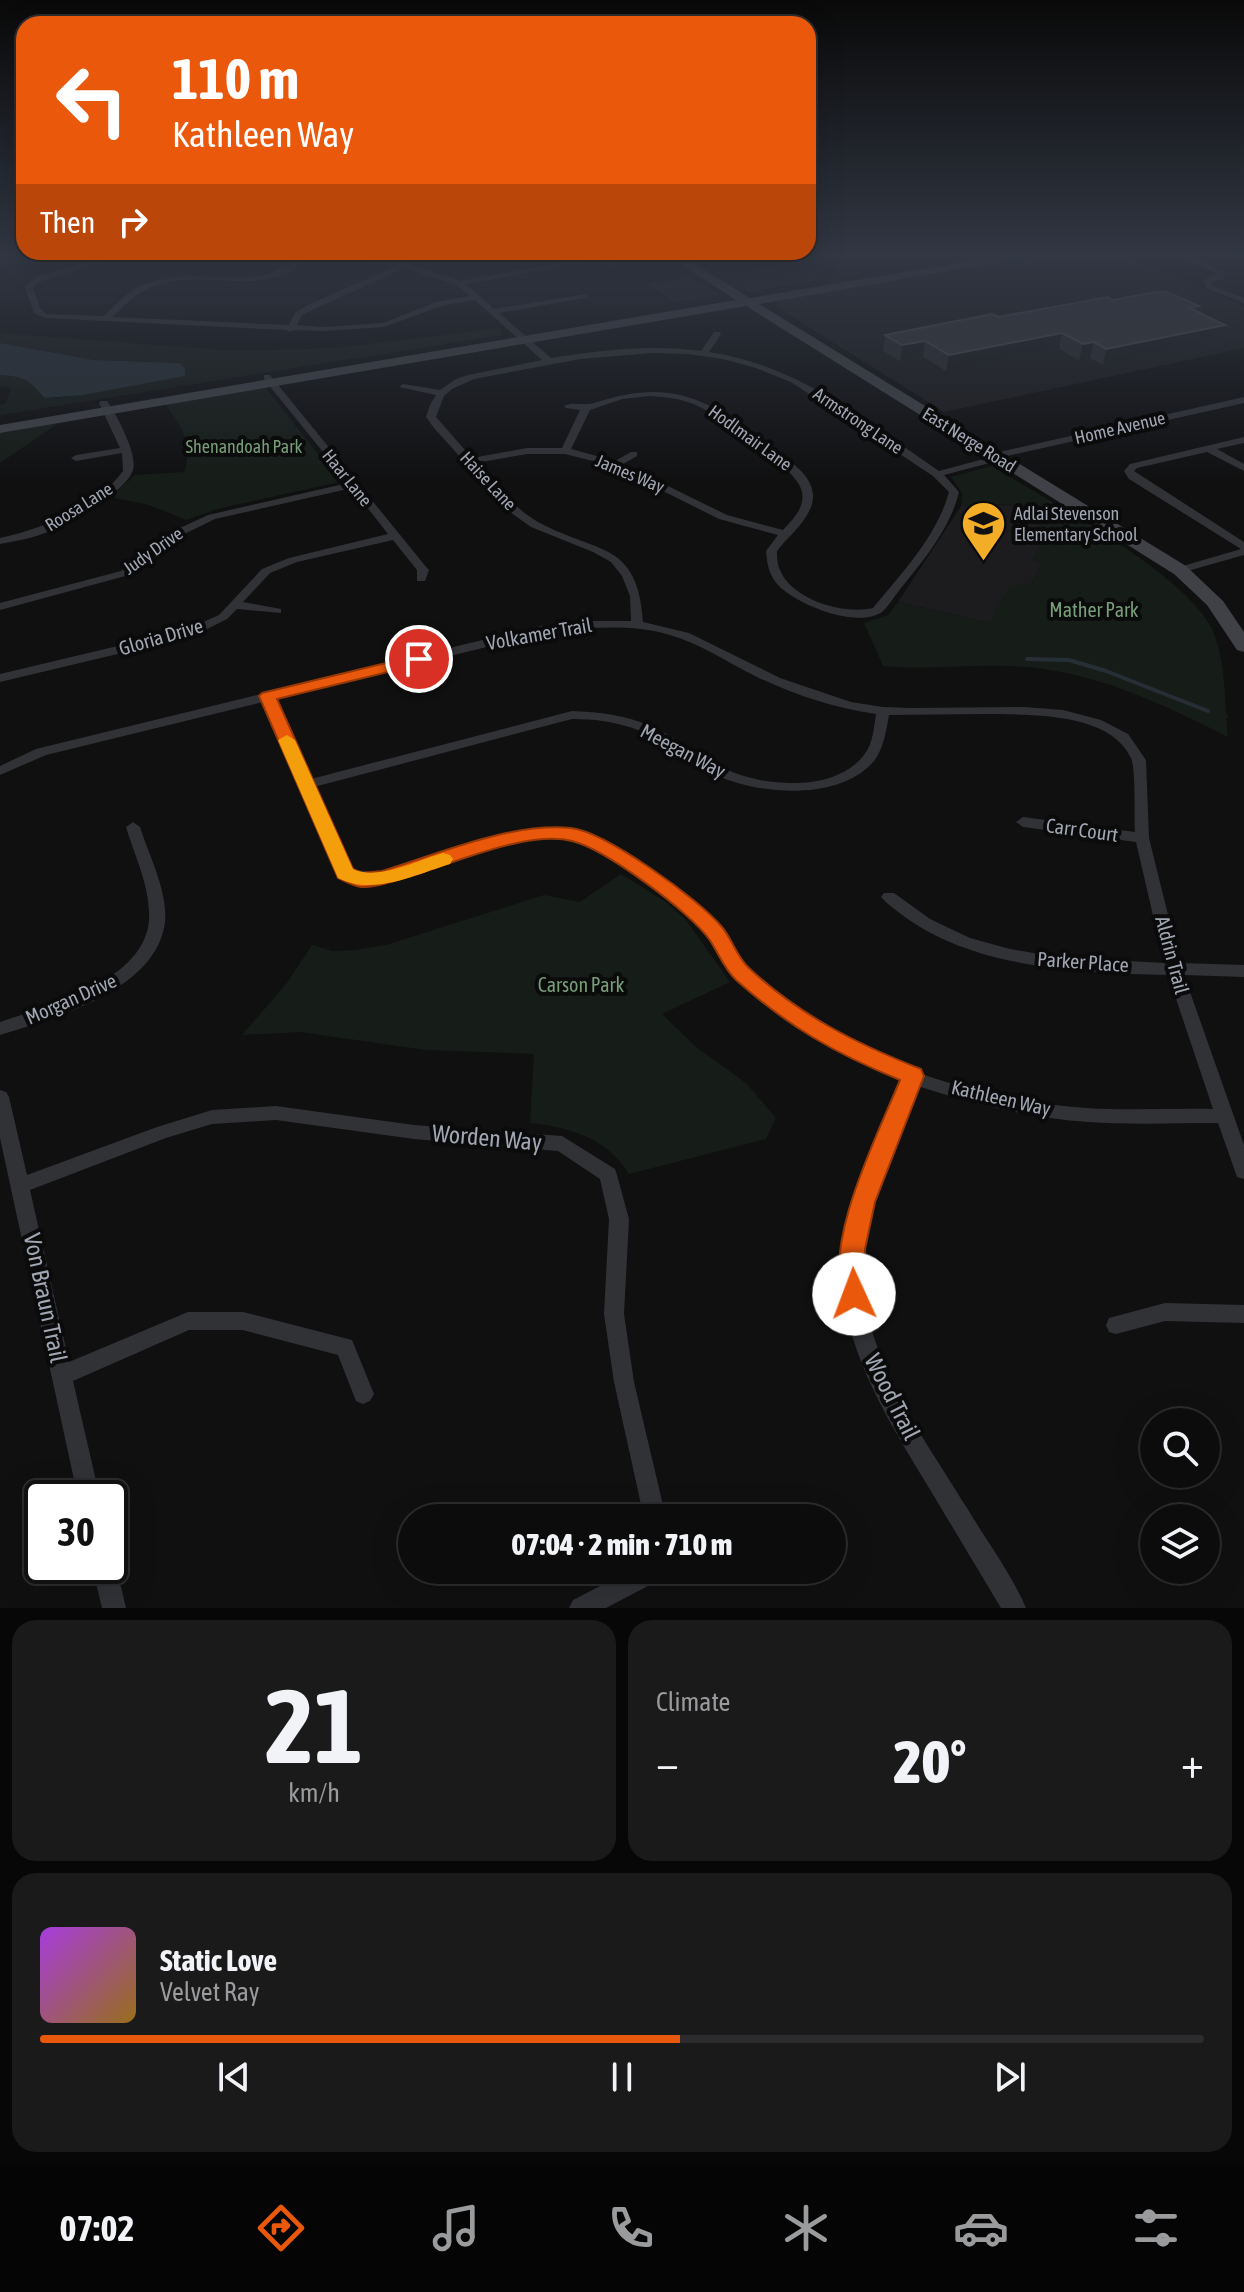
<!DOCTYPE html>
<html lang="en">
<head>
<meta charset="utf-8">
<style>
  body { margin:0; font-family:"Asap Condensed",sans-serif; background:#1a1a1b; color:#f1f3f6; height:100vh; display:flex; flex-direction:column; font-size:30px; white-space:nowrap }
  * { box-sizing:border-box; margin:0 }
  p { font-size:26px; color:#9a9b9d }
  .icon { flex:none; width:44px; height:44px; fill:none; stroke:currentColor; stroke-width:2; stroke-linecap:round; stroke-linejoin:round }
  .map { position:relative; height:1608px; overflow:hidden }
  .side { display:flex; flex-direction:column; gap:12px; padding:12px; background:#070707; flex:1 }
  .side>* { flex:none }
  .top-card { position:absolute; left:16px; top:16px; width:800px; height:244px; border-radius:24px; box-shadow:0 8px 32px #0002,0 0 0 2px #2c2c2e; background:#ea580c; color:#fff; overflow:hidden }
  .fabs { position:absolute; left:1140px; top:1408px; display:grid; gap:16px }
  .fabs a { display:grid; place-items:center; width:80px; height:80px; border-radius:50%; background:#0c0c0d; box-shadow:0 8px 32px #0002,0 0 0 2px #2c2c2e; font-size:40px }
  .speed { position:absolute; left:24px; top:1480px; display:flex; gap:16px; font-size:40px; font-weight:700; text-align:center }
  .speed>* { display:grid; place-content:center; width:104px; height:104px; border-radius:50%; background:#0c0c0d; box-shadow:0 8px 32px #0002,0 0 0 2px #2c2c2e; line-height:1 }
  .speed .limit { border:4px solid #111; border-radius:12px; background:#fff; color:#111 }
  .pin { position:absolute; display:grid; place-items:center; width:68px; height:68px; color:#fff; margin:-34px; border:4px solid #fff; border-radius:50%; box-shadow:0 2px 8px #0007 }
  .me { position:absolute; width:88px; margin:-44px; rotate:358deg; stroke-linejoin:round; filter:drop-shadow(0 0 6px #0008) }
  .turn { display:flex; align-items:center; gap:28px; height:168px; padding:0 24px; font-size:36px }
  .turn .icon { width:104px; height:104px; stroke-width:2.5 }
  .turn b { display:block; font-size:56px; line-height:68px }
  .then { display:flex; align-items:center; height:76px; padding:0 24px; background:#0003; gap:16px; font-size:30px }
  .big { font-size:60px; font-weight:800; line-height:1.1 }
  .side .card { flex:1; display:flex; flex-direction:column; justify-content:center; gap:12px; min-width:0; padding:0 28px; border-radius:24px; background:#1a1a1b }
  .side .dial { align-items:center; gap:0 }
  .dial b { font-size:104px; line-height:1 }
  .song { display:flex; align-items:center; gap:24px }
  .cover { width:96px; height:96px; border-radius:12px; background:linear-gradient(135deg,hsl(280 70% 55%),hsl(40 70% 35%)) }
  .played { height:8px; border-radius:4px; background:linear-gradient(90deg,#ea580c 55%,#2c2c2e 55%) }
  .keys { display:flex; justify-content:space-around; direction:ltr }
  .heat { display:flex; justify-content:space-between; align-items:center; font-size:44px; direction:ltr }
  .side .tiles { flex:1; display:grid; gap:12px; grid-template-columns:1fr 1fr }
  .card:last-child { grid-column:span 2 }
  .trip { position:absolute; left:398px; top:1504px; width:448px; height:80px; border-radius:40px; background:#0c0c0d; box-shadow:0 8px 32px #0002,0 0 0 2px #2c2c2e; font-weight:800; line-height:80px; text-align:center }
  .menu { display:flex; height:128px; justify-content:space-around; align-items:center; background:#050505; color:#9a9b9d }
  .menu .icon { width:56px; height:56px }
  .menu .current { color:#ea580c }
  .menu b { font-size:36px; color:#f1f3f6 }
  .map>svg:first-child { display:block }
  .built { fill:#1c1c1e }
  .green { fill:#161c17 }
  .water { fill:#262f35 }
  .lines { fill:none; stroke-linecap:round; stroke-linejoin:round }
  .stream { stroke:#262f35; stroke-width:4 }
  .street { fill:#313236; fill-rule:evenodd }
  .secondary { fill:#3f4146; fill-rule:evenodd }
  .wall { fill:#2c2c2f }
  .shaded-wall { fill:#1b1b1d }
  .building { fill:#38393d; stroke:#494a50; stroke-width:2 }
  .route { fill:#ea580c; stroke:#983908; stroke-width:2 }
  .slow { fill:#f59e0b }
  .labels { text-anchor:middle; stroke-width:8; stroke-linejoin:round; paint-order:stroke }
  .far-street-label { font-size:18px; fill:#a1a6b3; stroke:#0b0b0c }
  .far-park-label { font-size:18px; fill:#779e79; stroke:#0b0b0c }
  .far-poi-label { font-size:18px; fill:#a1a6b3; stroke:#0b0b0c; text-anchor:start }
  .park-label { font-size:20px; fill:#779e79; stroke:#0b0b0c }
  .street-label { font-size:20px; fill:#a1a6b3; stroke:#0b0b0c }
  .near-street-label { font-size:24px; fill:#a1a6b3; stroke:#0b0b0c }
</style>
</head>
<body>
<div class="map">
<svg width="1244" height="1608" viewBox="0 0 1244 1608">
  <rect width="100%" height="100%" fill="#101011"/>
  <g class="built">
    <path d="M1036,256h93l115,50v42l-300,64 -169,-106 5,-7z"/>
    <path d="M794,262l27,17 -73,13 -33,-20h22z"/>
    <path d="M691,277l28,18 -45,7 -25,-18z"/>
    <path d="M1028,504l18,31 -13,25 9,3 -10,20 -43,40 -91,-21 63,-96z"/>
  </g>
  <g class="green">
    <path d="M500,328l2,7 -502,80v-10l6,-2 5,-15 -11,-2v-11c27,2 28,5 45,23h12l127,-22 1,-8 -5,-5 -85,-3 -95,-17v-10l234,18 102,-3z"/>
    <path d="M265,387l75,95 -119,26 -35,12 -37,-15 -39,-8 25,-22 49,-3c10,-28 -2,-45 -19,-68z"/>
    <path d="M60,422l-1,1 -59,40v-30z"/>
    <path d="M992,466c56,35 192,106 220,163 12,26 12,55 14,84l3,5h-3l2,19c-61,-31 -122,-60 -191,-69 -51,-6 -102,3 -154,-2l-19,-43 24,-8 10,-13 91,21 21,-37 22,-3 10,-20 -9,-3 13,-25 -18,-31 -67,2 1,-13 -11,-16z"/>
    <path d="M621,874l45,28 20,18 44,62 -68,32 34,33 50,36 30,35 -10,21 -137,35c-22,-36 -60,-47 -99,-51l4,-69 -108,-4 -126,-18 -58,3 44,-51 26,-39 20,6 23,-1 31,-5 158,-50 36,7z"/>
  </g>
  <path class="water" d="M0,343l94,17 86,3 5,5v8l-102,19 -38,3c-17,-18 -18,-21 -45,-23z"/>
  <g class="lines">
    <path class="stream" d="M1027,659l42,1 37,11 102,40"/>
    <g class="street">
      <path d="M113,256h11l-83,25 -8,6 8,23 6,4 56,2c11,-9 21,-21 34,-28 39,-21 82,-5 124,-12 18,-4 36,-20 51,-20 -47,44 -97,14 -148,27 -22,5 -36,19 -52,34l177,8 6,-12 11,-7 90,-40 -75,-8 -3,-2 87,7 55,18 138,-25 -1,2 19,7 -4,2 -20,-6 -126,23 28,25 93,-15v4h-3l-85,15 52,45c50,-8 100,-14 150,-7l13,-19h6l1,2 -12,18c89,13 157,69 230,119l52,-14 4,-4 249,-56v6l-242,54 -1,3 -57,15 15,17c-9,38 -38,71 -61,100 -5,6 -10,15 -16,20 -25,17 -85,-7 -104,-27 -9,-10 -11,-21 -12,-34l12,-16 -59,-16 -106,-53 -48,-12h-38l-51,9c20,21 38,46 64,60 58,31 98,18 103,99l46,11 91,45 71,24 32,5 27,1 114,-1 39,3 38,10 27,14 18,26 3,78 31,125 64,2v12l-60,-2 60,170v34l-7,-2 -2,-6 -17,-48c-43,0 -87,2 -130,-1 -58,-4 -115,-18 -170,-36 -19,45 -40,89 -51,137 -24,107 47,199 100,285 19,32 44,65 59,100h-25c-23,-38 -46,-77 -69,-115 -44,-74 -100,-156 -88,-247 7,-58 36,-112 58,-166 -58,-23 -114,-51 -160,-96 -15,-14 -20,-34 -33,-50 -26,-29 -96,-83 -134,-93 -15,-5 -32,-2 -48,0 -63,10 -122,53 -187,36l-77,-175 -217,53 -46,20v-9l36,-17 504,-123 50,-5h41l-1,-25 -8,-20 -11,-14 -18,-10 -62,-25 -21,-15 -76,-84 -8,-11 4,-12 6,-10 -37,-8 4,-3 37,6 16,-11 12,-4 74,-15 -67,-60 -34,6 -57,21 -61,4 -29,-1 -4,2 -4,-2 -241,-12 -11,-5 -9,-26 10,-10zM405,268l52,17 13,11 -34,6 -53,21 -60,4 -26,-2 4,-9 11,-6zM652,353l36,1 35,5 33,9 35,14 142,94 16,16c-12,44 -48,82 -76,116 -29,7 -81,-8 -93,-38 -3,-6 -3,-13 -3,-19 11,-15 37,-34 36,-56 -1,-21 -24,-34 -39,-45 -63,-49 -99,-74 -180,-47 -10,3 -21,-2 -30,3l2,2 14,2 -18,38h-35l-55,10 -36,-41 8,-21 8,-7 22,-10 106,-20zM650,396c17,1 33,3 48,10 23,11 101,63 104,86 3,16 -9,27 -19,38l-56,-15 -104,-51 14,-8v-4h-6l-16,9 -44,-12 19,-39 32,-11zM590,628c27,-1 54,-1 80,7 29,8 55,26 83,40 39,19 80,33 123,39 -2,13 -3,30 -12,41 -29,38 -100,32 -139,14 -26,-12 -48,-32 -75,-43 -24,-11 -51,-14 -78,-15l-261,68 -36,-80 265,-65zM983,714c44,1 126,-3 148,44 5,12 3,58 4,74l-112,-15 -7,5 7,5 113,15 28,121 -107,-6 -47,-8 -40,-11 -40,-19 -36,-26h-10l-3,4c7,8 16,14 24,20 71,52 178,56 263,58l45,134c-42,-1 -84,2 -127,-1 -115,-8 -246,-51 -332,-132 -15,-14 -21,-34 -34,-49 -27,-32 -89,-76 -128,-91 -82,-32 -161,50 -241,33l-37,-82 258,-68c23,0 45,3 66,11 29,12 52,34 80,46 43,19 122,25 156,-15 10,-13 12,-30 15,-46z"/>
      <path d="M1179,256h8l36,15 1,7 -13,5 1,2 32,13v5l-38,-15 -2,-8 13,-6z"/>
      <path d="M264,375h6l157,193 2,2 -4,11h-8v-11l-24,-30 -96,22 -27,11 -27,29 38,7v4l-44,-4 -10,10 -34,17 -193,46v-8l185,-44 34,-15 43,-46 27,-11 99,-24 -36,-46 -137,31 -41,20 -45,36 -129,35v-7l121,-32 46,-37 41,-19 140,-32 -84,-104z"/>
      <path d="M101,401h6c9,13 31,53 26,69 -7,22 -64,54 -85,62 -15,6 -32,9 -48,12v-6c42,-9 97,-31 123,-67l-1,-18 -46,8 -5,-3 5,-3 44,-7 -21,-45z"/>
      <path d="M1244,437v6l-27,6 27,15v7l-37,-19 -70,16 -3,3 110,71v13l-60,17h-8v-4l65,-19 -112,-70 -5,-8 6,-7z"/>
      <path d="M133,822l7,5c9,29 28,64 25,95 -8,68 -110,96 -165,113v-13c50,-17 154,-43 149,-111 -1,-29 -15,-57 -23,-84z"/>
      <path d="M0,1090l6,2 3,5 18,78 130,-48 55,-17 64,-4 138,19 148,11 53,33 2,6 12,44 -5,95 10,68 32,136h-22l-30,-136 -10,-68 5,-95 -9,-40 -42,-28 -144,-12 -138,-19 -64,4 -46,14 -136,52 39,172 119,-50h55l109,28 22,54 -4,7 -7,3 -7,-3 -18,-46 -95,-25h-54l-116,51 27,117h-22l-78,-360z"/>
      <path d="M1165,1303l79,2v18l-79,-2 -49,13 -7,-2 -3,-7 3,-7z"/>
      <path d="M110,1557l6,9 10,42h-24l-10,-42h18z"/>
      <path d="M631,1570h36l-4,8 -57,30h-37l4,-8z"/>
    </g>
    <path class="secondary" d="M668,256h14l68,42 248,-42h25l-6,3 -258,45 427,262 37,35 21,31v20l-7,-2 -30,-45 -33,-31 -428,-268 -746,127v-8l736,-125z"/>
  </g>
  <path class="wall" d="M1113,300l84,12 23,29 -117,24 -13,-7 -11,2 -20,-11 -113,22 -23,-14 -23,4 -17,-10 2,-16z"/>
  <g class="shaded-wall">
    <path d="M1225,325l-5,16 -117,24 3,-16z"/>
    <path d="M1062,333l-3,16 -113,22 3,-16z"/>
    <path d="M925,341l-2,16 -23,4 2,-16z"/>
    <path d="M1094,342l-4,16 -11,2 4,-16z"/>
  </g>
  <path class="building" d="M1155,292h12l32,14 -9,2 35,17 -119,24 -12,-7 -11,2 -21,-11 -113,22 -24,-14 -23,4 -17,-10 107,-21 6,3 110,-20 5,3z"/>
  <linearGradient id="sky" x2="0" y2="1"><stop stop-color="#090909"/><stop offset="0.53" stop-color="#313743"/><stop offset="1" stop-color="#313743" stop-opacity="0"/></linearGradient>
  <rect width="1244" height="481" fill="url(#sky)"/>
  <path class="route" d="M419,655l6,1v7l-148,36 76,170 9,4 20,-2c57,-17 129,-49 189,-43 35,4 128,71 151,99 10,12 15,30 27,41 50,47 108,76 172,101l3,7 -49,126 -10,47 2,45 -3,8 -10,4 -9,-4c-25,-55 33,-168 55,-222 -66,-27 -111,-53 -164,-100 -12,-11 -18,-28 -27,-41 -19,-27 -104,-90 -137,-98 -43,-11 -115,21 -158,34 -17,5 -35,12 -53,12 -8,-1 -16,-6 -23,-9l-79,-182 3,-3z"/>
  <path class="slow" d="M287,735l8,5 58,129c25,12 65,-9 90,-16l7,2 3,4 -3,5c-36,11 -76,32 -112,14l-60,-138z"/>
  <defs>
    <symbol id="school-pin" viewBox="-11 -11 22 30"><path d="M0 17L-7.5 6A9.5 9.5 0 1 1 7.5 6Z" fill="#f4ad26" stroke="#0b0b0c"/><path d="M0-5L7-2L0 1L-7-2ZM-4 1L0 2.5L4 1V4Q0 6-4 4Z" fill="#111"/></symbol>
  </defs>
  <g fill-rule="evenodd">
    <use href="#school-pin" x="958" y="498" width="51" height="69"/>
  </g>
  <g class="labels">
    <g class="far-street-label">
      <text transform="translate(858 421) rotate(34)" y="6">Armstrong Lane</text>
      <text transform="translate(1120 428) rotate(-13)" y="6">Home Avenue</text>
      <text transform="translate(750 438) rotate(36)" y="6">Hodlmair Lane</text>
      <text transform="translate(969 440) rotate(32)" y="6">East Nerge Road</text>
      <text transform="translate(630 474) rotate(23)" y="6">James Way</text>
      <text transform="translate(347 478) rotate(51)" y="6">Haar Lane</text>
      <text transform="translate(488 481) rotate(47)" y="6">Haise Lane</text>
      <text transform="translate(79 507) rotate(-32)" y="6">Roosa Lane</text>
      <text transform="translate(153 551) rotate(-35)" y="6">Judy Drive</text>
    </g>
    <g class="far-park-label">
      <text x="244" y="453">Shenandoah Park</text>
    </g>
    <g class="far-poi-label">
      <text x="1014" y="520">Adlai Stevenson<tspan x="1014" dy="21">Elementary School</tspan></text>
    </g>
    <g class="park-label">
      <text x="1094" y="617">Mather Park</text>
      <text x="581" y="992">Carson Park</text>
    </g>
    <g class="street-label">
      <text transform="translate(539 634) rotate(-10)" y="7">Volkamer Trail</text>
      <text transform="translate(161 637) rotate(-16)" y="7">Gloria Drive</text>
      <text transform="translate(683 751) rotate(28)" y="7">Meegan Way</text>
      <text transform="translate(1082 830) rotate(8)" y="7">Carr Court</text>
      <text transform="translate(1172 955) rotate(75)" y="7">Aldrin Trail</text>
      <text transform="translate(1083 962) rotate(4)" y="7">Parker Place</text>
      <text transform="translate(71 999) rotate(-24)" y="7">Morgan Drive</text>
      <text transform="translate(1001 1098) rotate(13)" y="7">Kathleen Way</text>
    </g>
    <g class="near-street-label">
      <text transform="translate(487 1138) rotate(5)" y="8">Worden Way</text>
      <text transform="translate(45 1298) rotate(78)" y="8">Von Braun Trail</text>
      <text transform="translate(892 1397) rotate(63)" y="8">Wood Trail</text>
    </g>
  </g>
</svg>
<div class="fabs">
<a><svg class="icon" aria-label="search" viewBox="0 0 24 24"><circle cx="10" cy="10" r="6"/><path d="M15 15l6 6"/></svg></a>
<a><svg class="icon" aria-label="layers" viewBox="0 0 24 24"><path d="M12 4l9 5-9 5-9-5zM3 14l9 5 9-5"/></svg></a>
</div>
<div class="speed"><div class="limit">30</div></div>
<div class="pin" style="left:419px;top:659px;background:#d93025"><svg class="icon" aria-label="arrive" viewBox="0 0 24 24"><path d="M6 21V4h12l-3 4 3 4H6"/></svg></div>
<svg class="me" style="left:854px;top:1294px" viewBox="-20 -20 40 40"><circle r="19" fill="#fff"/><path d="M0-13L10 11 0 6-10 11z" fill="#ea580c"/></svg>
<div class="trip">07:04 · 2 min · 710 m</div>
<div class="top-card">
<div class="turn"><svg class="icon" aria-label="left" viewBox="0 0 24 24"><path d="M17 20v-9H6M10 6l-5 5 5 5"/></svg><div><b>110 m</b>Kathleen Way</div></div>
<div class="then">Then<svg class="icon" aria-label="right" viewBox="0 0 24 24"><path d="M7 20v-9h11M14 6l5 5-5 5"/></svg></div>
</div>
</div>
<section class="side">
<div class="tiles">
<div class="card dial"><b>21</b><p>km/h</p></div>
<div class="card"><p>Climate</p>
<div class="heat"><a>−</a><b class="big">20°</b><a>+</a></div>
</div>
<div class="card">
<div class="song"><i class="cover"></i><div><b>Static Love</b><p>Velvet Ray</p></div></div>
<div class="played"></div>
<div class="keys"><svg class="icon" aria-label="previous" viewBox="0 0 24 24"><path d="M18 5L8 12l10 7zM5 5v14"/></svg><svg class="icon" aria-label="pause" viewBox="0 0 24 24"><path d="M8 5v14M16 5v14"/></svg><svg class="icon" aria-label="next" viewBox="0 0 24 24"><path d="M6 5l10 7-10 7zM19 5v14"/></svg></div>
</div>
</div>
</section>
<nav class="menu">
<b>07:02</b>
<svg class="icon current" aria-label="directions" viewBox="0 0 24 24"><path d="M12 3l9 9-9 9-9-9zM9 14v-3h6M13 9l2 2-2 2"/></svg>
<svg class="icon" aria-label="music" viewBox="0 0 24 24"><path d="M9 18V5l10-2v13"/><circle cx="6" cy="18" r="3"/><circle cx="16" cy="16" r="3"/></svg>
<svg class="icon" aria-label="phone" viewBox="0 0 24 24"><path d="M5 4h4l2 5-3 2q2 4 5 5l2-3 5 2v4C11 20 4 13 5 4z"/></svg>
<svg class="icon" aria-label="climate" viewBox="0 0 24 24"><path d="M12 3v18M4 7l16 10M4 17L20 7"/></svg>
<svg class="icon" aria-label="car" viewBox="0 0 24 24"><path d="M5 17H2v-5l4-1 3-4h7l3 4 3 1v5h-3M9 17h6M6 11h13"/><circle cx="7" cy="17" r="2"/><circle cx="17" cy="17" r="2"/></svg>
<svg class="icon" aria-label="filters" viewBox="0 0 24 24"><path d="M4 7h16M4 17h16"/><circle cx="9" cy="7" r="2"/><circle cx="15" cy="17" r="2"/></svg>
</nav>
</body>
</html>
